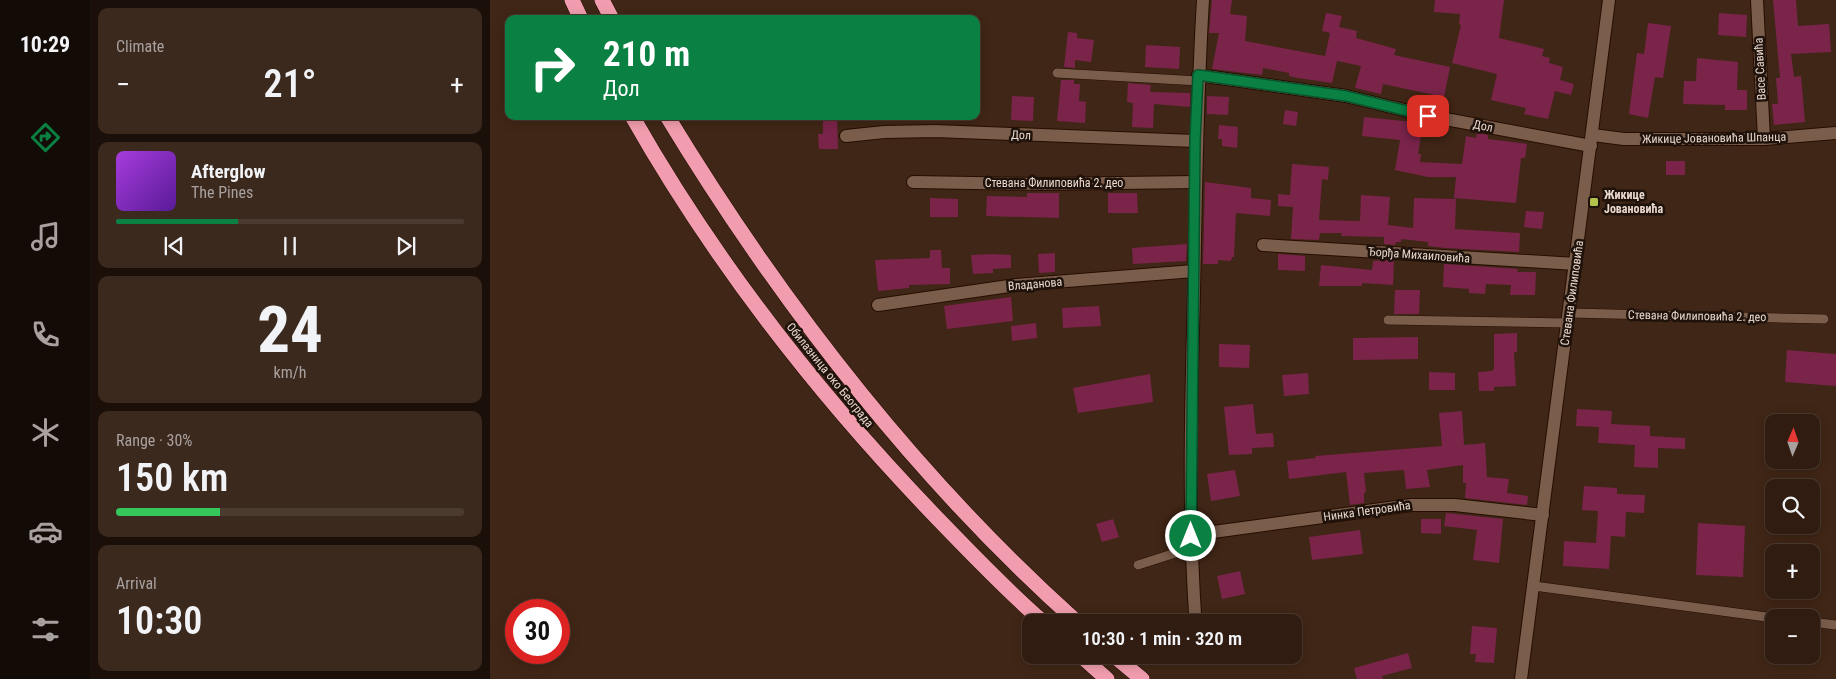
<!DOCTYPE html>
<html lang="en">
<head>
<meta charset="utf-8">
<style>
  body { margin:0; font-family:"Roboto Condensed",sans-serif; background:#3c291e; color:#f1f3f6; height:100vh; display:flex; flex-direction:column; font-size:19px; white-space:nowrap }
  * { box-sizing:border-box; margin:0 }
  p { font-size:16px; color:#a8a19f }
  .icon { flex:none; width:28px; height:28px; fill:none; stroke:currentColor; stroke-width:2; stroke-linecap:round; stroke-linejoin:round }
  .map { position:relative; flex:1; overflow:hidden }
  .drawer { display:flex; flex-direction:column; gap:8px; padding:8px; background:#1a0f09; width:400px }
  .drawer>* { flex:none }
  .hud { position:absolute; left:15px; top:15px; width:475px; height:105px; border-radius:10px; box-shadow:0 2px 12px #0003,0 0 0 1px #4b3a30; background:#0b8043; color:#fff; overflow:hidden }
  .needle { width:32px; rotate:2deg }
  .buttons { position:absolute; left:1275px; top:414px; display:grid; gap:10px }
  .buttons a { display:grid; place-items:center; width:55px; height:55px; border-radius:10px; background:#301c10; box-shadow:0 2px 12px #0003,0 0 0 1px #4b3a30; font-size:25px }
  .speed { position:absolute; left:15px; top:599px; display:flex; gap:10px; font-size:25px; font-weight:700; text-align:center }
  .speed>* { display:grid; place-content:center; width:65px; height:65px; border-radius:50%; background:#301c10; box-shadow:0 2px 12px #0003,0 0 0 1px #4b3a30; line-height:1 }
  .speed .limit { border:8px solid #d22; background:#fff; color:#111 }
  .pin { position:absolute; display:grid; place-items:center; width:42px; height:42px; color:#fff; margin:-21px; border-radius:10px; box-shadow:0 2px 8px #0006 }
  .me { position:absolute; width:55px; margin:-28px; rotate:0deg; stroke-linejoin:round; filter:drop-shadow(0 0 4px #0008) }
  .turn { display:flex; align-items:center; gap:18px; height:105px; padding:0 15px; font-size:22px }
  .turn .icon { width:65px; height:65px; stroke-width:2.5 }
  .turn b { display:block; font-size:35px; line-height:42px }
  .big { font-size:38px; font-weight:600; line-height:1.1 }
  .drawer .tile { flex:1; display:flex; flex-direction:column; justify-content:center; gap:8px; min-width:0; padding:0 18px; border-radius:10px; background:#3c291e }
  .drawer .dial { align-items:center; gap:0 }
  .dial b { font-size:65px; line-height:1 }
  .song { display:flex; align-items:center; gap:15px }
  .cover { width:60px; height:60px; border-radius:8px; background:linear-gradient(135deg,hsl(280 70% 55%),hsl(270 70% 35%)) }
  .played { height:5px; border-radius:2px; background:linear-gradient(90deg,#0b8043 35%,#4b3a30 35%) }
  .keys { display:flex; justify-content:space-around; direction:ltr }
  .heat { display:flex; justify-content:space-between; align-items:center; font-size:28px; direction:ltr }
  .charge { height:8px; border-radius:4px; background:linear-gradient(90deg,#34c759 30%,#4b3a30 0) }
  .trip { position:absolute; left:532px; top:614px; width:280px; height:50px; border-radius:10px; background:#301c10; box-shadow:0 2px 12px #0003,0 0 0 1px #4b3a30; font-weight:600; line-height:50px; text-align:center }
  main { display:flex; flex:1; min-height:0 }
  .tabs { display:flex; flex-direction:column; width:90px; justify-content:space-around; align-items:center; background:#130b06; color:#a8a19f }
  .tabs .icon { width:35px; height:35px }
  .tabs .selected { color:#0b8043 }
  .tabs b { font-size:22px; color:#f1f3f6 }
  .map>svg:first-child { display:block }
  .building { fill:#7a244a }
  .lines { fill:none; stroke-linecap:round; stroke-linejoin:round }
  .lane-casing { stroke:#250e01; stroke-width:10 }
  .street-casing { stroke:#250e01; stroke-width:14 }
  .secondary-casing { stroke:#250e01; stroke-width:14 }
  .highway-casing { stroke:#250e01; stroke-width:16 }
  .lane { stroke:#7b5d4c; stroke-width:9 }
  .street { stroke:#7b5d4c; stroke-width:12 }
  .secondary { stroke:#7b5d4c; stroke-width:12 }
  .highway { stroke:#f19daf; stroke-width:15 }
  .route-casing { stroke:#07532c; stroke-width:12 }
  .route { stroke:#0b8043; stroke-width:9 }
  .poi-dot { fill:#b4c24b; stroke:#1e120b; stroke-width:2 }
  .labels { text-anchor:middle; stroke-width:5; stroke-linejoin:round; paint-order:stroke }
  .street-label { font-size:12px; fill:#ead8ce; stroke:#1e120b }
  .poi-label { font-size:12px; font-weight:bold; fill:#ead8ce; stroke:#1e120b; text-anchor:start }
</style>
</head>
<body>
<main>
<nav class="tabs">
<b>10:29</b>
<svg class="icon selected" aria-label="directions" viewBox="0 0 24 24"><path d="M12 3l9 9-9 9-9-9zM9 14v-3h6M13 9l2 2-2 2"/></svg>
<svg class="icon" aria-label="music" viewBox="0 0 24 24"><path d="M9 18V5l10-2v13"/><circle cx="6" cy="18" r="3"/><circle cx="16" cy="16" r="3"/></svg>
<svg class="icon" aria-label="phone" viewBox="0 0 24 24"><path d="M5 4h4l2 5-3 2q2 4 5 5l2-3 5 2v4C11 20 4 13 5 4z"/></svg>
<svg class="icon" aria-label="climate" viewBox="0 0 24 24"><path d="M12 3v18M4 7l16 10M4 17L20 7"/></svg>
<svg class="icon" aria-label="car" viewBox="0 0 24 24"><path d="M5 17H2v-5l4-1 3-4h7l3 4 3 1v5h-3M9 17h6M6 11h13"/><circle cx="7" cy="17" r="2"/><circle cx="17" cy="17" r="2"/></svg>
<svg class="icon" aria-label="filters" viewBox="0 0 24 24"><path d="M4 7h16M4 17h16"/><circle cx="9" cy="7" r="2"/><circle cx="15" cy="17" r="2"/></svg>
</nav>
<section class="drawer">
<div class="tile"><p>Climate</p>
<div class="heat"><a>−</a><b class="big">21°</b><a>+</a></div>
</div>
<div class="tile">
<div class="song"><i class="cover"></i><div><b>Afterglow</b><p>The Pines</p></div></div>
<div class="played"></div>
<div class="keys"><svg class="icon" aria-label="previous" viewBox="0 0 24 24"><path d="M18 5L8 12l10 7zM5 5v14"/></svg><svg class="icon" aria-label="pause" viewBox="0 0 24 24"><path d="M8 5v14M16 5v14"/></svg><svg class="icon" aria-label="next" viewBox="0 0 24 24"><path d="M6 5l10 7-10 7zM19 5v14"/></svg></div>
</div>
<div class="tile dial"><b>24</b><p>km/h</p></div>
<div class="tile"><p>Range · 30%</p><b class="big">150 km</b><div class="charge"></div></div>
<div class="tile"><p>Arrival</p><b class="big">10:30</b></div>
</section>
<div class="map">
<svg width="1346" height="679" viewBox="0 0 1346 679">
  <rect width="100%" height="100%" fill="#402616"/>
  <g class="building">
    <path d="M722,0h20l-2,14 17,2 -2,25 80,15 5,-23 -8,-2 4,-18 16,3 -3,11 18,4 -1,7 40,11 -2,6 56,12 -6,30 -61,-13 -2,10 -26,-6 6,-22 -24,-5 -5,22 -34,-5 -9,-2v-3l-26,-5 -1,7 -50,-6 7,-36h-10z"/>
    <path d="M945,0h69l-5,38 45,11 -2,7 8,2 -1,5 14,4 -3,13 14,4 -3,11 -16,-4 -7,28 -24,-5 2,-6 -35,-8 6,-26 -45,-11 9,-38 -2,-1 1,-10 -26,-2z"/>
    <path d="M1283,0h23l2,26 31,-2 2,28 -40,2 3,23 7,-1 4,46 -31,3 -2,-21h6l-2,-26h4z"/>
    <path d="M1229,13l28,2 -1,22 -28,-2z"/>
    <path d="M1158,23l23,3 -8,52 -8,-1 -7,41 -19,-4 8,-61 7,1z"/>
    <path d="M578,32l9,1v5l17,2 -3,22 -16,-2v8l-11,-1z"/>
    <path d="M656,45l34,2 -1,22 -34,-2z"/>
    <path d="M1207,58l41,4 -1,28h10v20h-22v-5l-42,-1 1,-23h12z"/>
    <path d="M571,80h13v4h6l-1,17 7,1 -1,21 -28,-2z"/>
    <path d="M638,83l23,2 -1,7 40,1v14l-36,-3 -1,24 -21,-1 1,-24 -6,-1z"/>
    <path d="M522,96l22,1 -1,24 -22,-1z"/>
    <path d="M717,96l22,1 -1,18 -21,-1z"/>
    <path d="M795,110l13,2 -2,14 -13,-2z"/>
    <path d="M333,116h14l1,33h-19l-1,-15h5z"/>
    <path d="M874,117l59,6 -5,31h3l-1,8 42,2 4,-28 10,2 1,-5 11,2v4l39,5 -2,14h-4l-5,45 -62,-5 2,-21h-28l-33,-7 5,-30 -38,-4z"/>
    <path d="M729,125l19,2 -1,21 -15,-2v-7h-4z"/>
    <rect x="1176" y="161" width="19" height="14"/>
    <path d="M802,164l37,3 -1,13 -6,-1 -3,41 41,1 1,-26 29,2 -2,28 25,3 1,-30 42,1 -1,30 65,4 -1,19 -74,-4 -17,-2v-4l-27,-3v3h-5l-1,3 -11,-1v-7l-43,-1 1,-3h-22l-1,7 -28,-1 2,-32 -15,-1v-12l12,1z"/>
    <path d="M715,182l46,6v10l20,2 -1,16 -34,-3 -2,44h-2l-1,4 -13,-1v4h-15z"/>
    <path d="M537,193h32v25l-73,-2 1,-20 40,1z"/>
    <path d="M618,193h29l1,20h-30z"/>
    <path d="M440,198l28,1v18h-28z"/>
    <path d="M1036,211l18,1 -2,17 -18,-2z"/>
    <path d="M697,244l-1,17 -53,3 -1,-16z"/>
    <path d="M440,250h11l1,18h8v16l-41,1v3l-31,3 -3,-31 55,-2z"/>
    <path d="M565,253v19l-16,1 -1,-19z"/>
    <path d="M502,254l19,1v13l-18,1v4l-20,1 -2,-19z"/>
    <path d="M788,254l27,2v15l-27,-1z"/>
    <path d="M893,260l11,1 -1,24 -31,-2v3h-43l2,-21 51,5 1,-9z"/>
    <path d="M954,264l74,5 -1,3h19l-1,23h-25l1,-10 -25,-1 -1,10 -16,-1v-4l-26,-2z"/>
    <path d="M905,290h25l-1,24h-25z"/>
    <path d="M521,297l2,24 -66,8 -3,-23z"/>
    <path d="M609,306l2,20 -38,2 -1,-20z"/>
    <path d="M546,323l1,15 -25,3 -1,-15z"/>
    <path d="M1027,333v19h-3l2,34 -22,1v4h-15l-1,-19 14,-1 2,-2v-35z"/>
    <path d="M928,337v22l-65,1v-22z"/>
    <path d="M729,344l31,1 -1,23 -30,-1z"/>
    <path d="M1297,350l49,4v32l-51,-4z"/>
    <path d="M939,372l26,1v17h-26z"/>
    <path d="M818,373l1,21 -25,2 -2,-21z"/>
    <path d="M660,374l3,28 -75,11 -5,-25z"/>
    <path d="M763,404l3,30 17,-1 1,14 -22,1v6l-23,1 -5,-48z"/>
    <path d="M1087,409l35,2 -1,13 39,2v10l35,2v11l-27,-1v20l-24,-1 1,-22 -37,-2 1,-16 -23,-1z"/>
    <path d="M972,411l2,34 21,-2 2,34 22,2 -2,14 21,3 -1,9 -62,-7 1,-15h-3v-18l-36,5 3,17 -24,2 -2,-19 -40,3 2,19 -2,1v10l-14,2 -4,-33 -57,7 -2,-18 29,-3 -1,-2 127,-10 -3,-33z"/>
    <path d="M745,470l5,26 -29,5 -4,-27z"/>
    <path d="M1094,486l33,2v6l28,1 -1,18 -18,-1 -1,25 -14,-1 -2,33 -46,-3 1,-25 32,2 2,-32 -16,-1z"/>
    <path d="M956,513l57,6 -4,44 -26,-3 4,-30 -33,-4z"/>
    <path d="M623,519l6,18 -17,5 -6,-18z"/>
    <path d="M931,519h20v15l-20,-1z"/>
    <path d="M1208,523l47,3 -2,51 -47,-2z"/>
    <path d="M870,530l3,24 -51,6 -3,-23z"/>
    <path d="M750,571l5,23 -23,5 -5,-23z"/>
    <path d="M982,626l25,2 -3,35 -19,-1 1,-8h-6z"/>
    <path d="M918,653l4,15 -30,8 1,3h-26l-3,-11z"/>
  </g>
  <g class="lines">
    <defs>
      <g id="lane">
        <path d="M567,73l142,8"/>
        <path d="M1080,313l254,6"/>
        <path d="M898,320l180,3"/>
        <path d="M648,565l53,-17"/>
        <path d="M1044,586l240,32"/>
        <path d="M1321,622l25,3"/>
      </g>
      <g id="street">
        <path d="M1267,0l7,139"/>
        <path d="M708,75l148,21 83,20 162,30"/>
        <path d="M1103,135l31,4h140l72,-6"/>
        <path d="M356,136l38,-4 51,-1 260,10"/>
        <path d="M423,182l129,2 154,-2"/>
        <path d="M773,245l313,19"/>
        <path d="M388,305l138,-20 178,-14"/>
        <path d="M701,535l220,-30h44l88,10"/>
        <path d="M705,614c-7,-108 -4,-215 -1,-322 2,-98 3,-195 9,-292"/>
      </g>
      <path id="secondary" d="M1031,679l88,-679"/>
      <g id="highway">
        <path d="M82,0l9,19"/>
        <path d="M112,0l10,19"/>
        <path d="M142,116c84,148 188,281 306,403 34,35 68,71 105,103"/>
        <path d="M177,116c113,186 247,360 410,506"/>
        <path d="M590,655l27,24"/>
        <path d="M623,655l29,24"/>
      </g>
    </defs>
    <use href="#lane" class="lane-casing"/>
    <use href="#street" class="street-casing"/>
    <use href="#secondary" class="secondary-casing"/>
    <use href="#highway" class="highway-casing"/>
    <use href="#lane" class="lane"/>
    <use href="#street" class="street"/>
    <use href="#secondary" class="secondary"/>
    <use href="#highway" class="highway"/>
  </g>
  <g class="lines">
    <defs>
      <path id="route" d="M701,536l4,-395 3,-66 148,21 82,20"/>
    </defs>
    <use href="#route" class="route-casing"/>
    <use href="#route" class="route"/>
  </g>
  <rect class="poi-dot" x="1099" y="197" width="10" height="10" rx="2.5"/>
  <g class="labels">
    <g class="street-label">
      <text transform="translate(1270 69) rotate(-93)" y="4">Васе Савића</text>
      <text transform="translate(993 126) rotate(11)" y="4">Дол</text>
      <text transform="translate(531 135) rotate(2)" y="4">Дол</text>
      <text transform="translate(1224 138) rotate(-1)" y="4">Жикице Јовановића Шпанца</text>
      <text x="564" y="187">Стевана Филиповића 2. део</text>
      <text transform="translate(929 255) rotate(4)" y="4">Ђорђа Михаиловића</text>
      <text transform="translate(545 284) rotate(-5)" y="4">Владанова</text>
      <text transform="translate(1082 293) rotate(-82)" y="4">Стевана Филиповића</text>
      <text transform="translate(1207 316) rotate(1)" y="4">Стевана Филиповића 2. део</text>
      <text transform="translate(340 375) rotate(51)" y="4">Обилазница око Београда</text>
      <text transform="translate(877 511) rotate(-8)" y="4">Нинка Петровића</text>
    </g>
    <g class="poi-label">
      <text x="1114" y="199">Жикице<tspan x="1114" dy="14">Јовановића</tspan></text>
    </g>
  </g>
</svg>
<div class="buttons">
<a><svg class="needle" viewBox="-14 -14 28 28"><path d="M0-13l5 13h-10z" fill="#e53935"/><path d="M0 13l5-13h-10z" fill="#a8a19f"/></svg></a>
<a><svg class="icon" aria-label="search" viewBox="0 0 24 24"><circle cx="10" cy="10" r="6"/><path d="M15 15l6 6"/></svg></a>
<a>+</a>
<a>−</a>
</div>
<div class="speed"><div class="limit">30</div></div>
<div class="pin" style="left:938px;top:116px;background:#d93025"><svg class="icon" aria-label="arrive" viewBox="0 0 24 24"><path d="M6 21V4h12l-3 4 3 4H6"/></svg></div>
<svg class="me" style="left:701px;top:536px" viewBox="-20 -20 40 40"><circle r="17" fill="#0b8043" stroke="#fff" stroke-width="3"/><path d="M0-11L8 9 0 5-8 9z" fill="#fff"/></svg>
<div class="trip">10:30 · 1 min · 320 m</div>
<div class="hud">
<div class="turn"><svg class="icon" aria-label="right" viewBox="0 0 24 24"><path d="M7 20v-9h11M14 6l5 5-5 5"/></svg><div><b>210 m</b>Дол</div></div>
</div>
</div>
</main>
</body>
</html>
